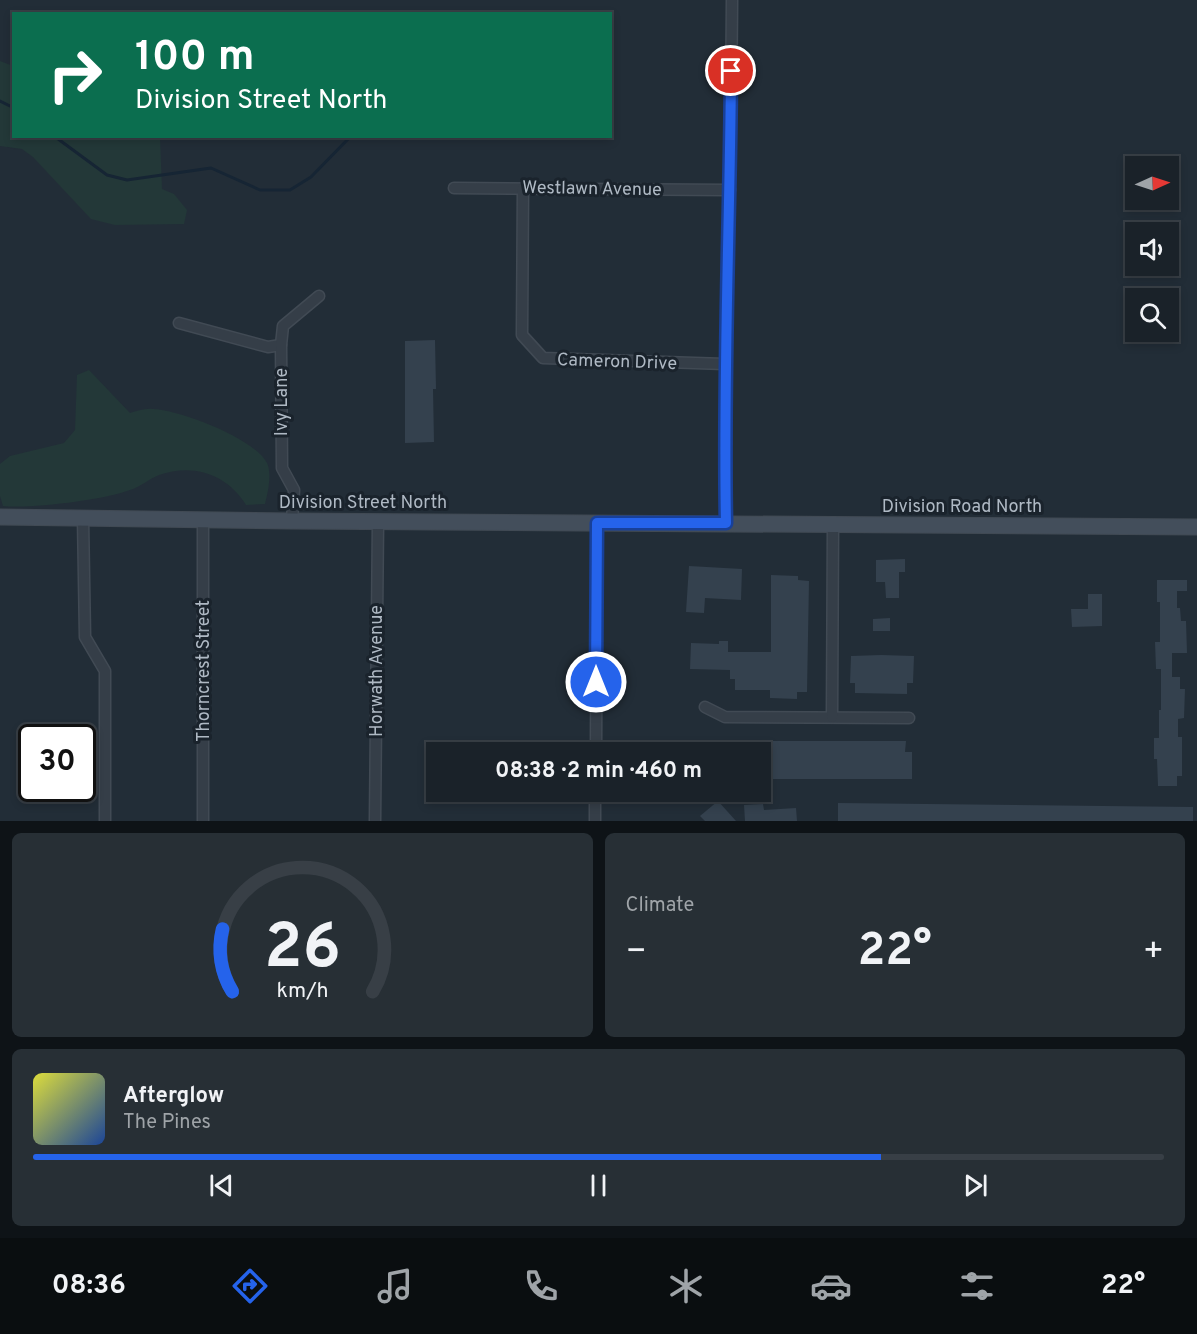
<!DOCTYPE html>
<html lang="en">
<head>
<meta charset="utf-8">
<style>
  body { margin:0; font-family:Overpass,sans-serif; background:#272f35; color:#f1f3f6; height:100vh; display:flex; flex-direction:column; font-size:22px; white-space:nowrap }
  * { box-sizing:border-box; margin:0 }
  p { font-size:20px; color:#9fa4a8 }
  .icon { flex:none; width:33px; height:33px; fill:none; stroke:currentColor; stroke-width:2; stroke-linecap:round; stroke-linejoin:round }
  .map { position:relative; height:821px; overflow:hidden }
  .side { display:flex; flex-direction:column; gap:12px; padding:12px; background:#0e1317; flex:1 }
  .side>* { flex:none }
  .guide { position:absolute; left:12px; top:12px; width:600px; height:126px; border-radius:0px; box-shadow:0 3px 9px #0003,0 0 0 2px #383f46; background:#0b6e4f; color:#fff; overflow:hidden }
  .needle { width:39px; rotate:87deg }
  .buttons { position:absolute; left:1125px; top:156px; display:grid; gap:12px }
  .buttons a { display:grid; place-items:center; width:54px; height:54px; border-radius:0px; background:#1a2229; box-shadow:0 3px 9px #0003,0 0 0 2px #383f46; font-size:30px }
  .speed { position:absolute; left:18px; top:724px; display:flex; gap:12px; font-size:30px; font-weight:700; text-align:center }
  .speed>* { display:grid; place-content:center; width:78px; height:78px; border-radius:50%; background:#1a2229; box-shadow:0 3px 9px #0003,0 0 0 2px #383f46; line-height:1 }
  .speed .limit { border:3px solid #111; border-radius:9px; background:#fff; color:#111 }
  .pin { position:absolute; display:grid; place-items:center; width:51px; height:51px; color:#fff; margin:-26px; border:3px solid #fff; border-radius:50%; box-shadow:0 2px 6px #0007 }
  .me { position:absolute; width:66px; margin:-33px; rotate:0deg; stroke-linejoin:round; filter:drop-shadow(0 0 4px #0008) }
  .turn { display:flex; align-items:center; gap:21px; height:126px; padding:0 24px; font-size:27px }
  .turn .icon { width:78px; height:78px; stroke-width:2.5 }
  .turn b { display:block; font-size:42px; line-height:51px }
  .big { font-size:45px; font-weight:700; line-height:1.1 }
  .side .widget { flex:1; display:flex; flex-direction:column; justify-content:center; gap:9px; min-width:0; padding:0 21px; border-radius:9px; background:#272f35 }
  .side .dial { align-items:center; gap:0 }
  .dial svg { height:156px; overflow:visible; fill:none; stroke:#383f46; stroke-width:7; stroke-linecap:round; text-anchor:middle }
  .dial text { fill:#f1f3f6; stroke:none }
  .song { display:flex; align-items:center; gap:18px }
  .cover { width:72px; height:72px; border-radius:9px; background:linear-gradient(135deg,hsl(60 70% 55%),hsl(220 70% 35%)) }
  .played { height:6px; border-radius:3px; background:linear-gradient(90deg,#2563eb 75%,#383f46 75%) }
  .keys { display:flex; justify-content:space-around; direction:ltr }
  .heat { display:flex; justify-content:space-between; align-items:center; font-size:33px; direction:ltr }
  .side .tiles { flex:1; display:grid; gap:12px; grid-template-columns:1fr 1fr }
  .widget:last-child { grid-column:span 2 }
  .trip { position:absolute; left:426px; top:742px; width:345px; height:60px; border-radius:0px; background:#1a2229; box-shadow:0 3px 9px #0003,0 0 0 2px #383f46; font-weight:700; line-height:60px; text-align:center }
  .dock { display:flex; height:96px; justify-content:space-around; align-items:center; background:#0a0e10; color:#9fa4a8 }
  .dock .icon { width:42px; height:42px }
  .dock .on { color:#2563eb }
  .dock b { font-size:27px; color:#f1f3f6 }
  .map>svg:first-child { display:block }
  .green { fill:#233838 }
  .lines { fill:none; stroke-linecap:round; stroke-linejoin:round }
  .stream { stroke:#162534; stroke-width:3 }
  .building { fill:#34414e }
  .street-casing { stroke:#414a54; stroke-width:13 }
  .secondary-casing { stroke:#414a54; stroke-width:17 }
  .street { stroke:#353e48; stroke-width:10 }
  .secondary { stroke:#434e5b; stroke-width:15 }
  .route-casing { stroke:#184099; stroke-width:15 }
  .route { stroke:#2563eb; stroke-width:10 }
  .labels { text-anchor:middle; stroke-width:6; stroke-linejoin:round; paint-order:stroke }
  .street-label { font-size:18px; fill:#afb9c4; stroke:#1a232c }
</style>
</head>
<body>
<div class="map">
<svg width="1197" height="821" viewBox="0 0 1197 821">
  <rect width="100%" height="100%" fill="#222d37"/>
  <g class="green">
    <path d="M0,61l13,5 1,70 146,1 2,52 12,5 13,16 -3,14 -69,1 -24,-6 -58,-62 -11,-8 -22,-3z"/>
    <path d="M89,370l41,43c7,-2 15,-5 23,-4 27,1 101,29 114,54 5,10 1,30 -2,41l-19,1c-19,-31 -53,-42 -87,-30 -10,4 -19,12 -29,15 -26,10 -100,19 -127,16l-3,-10v-32l10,-8 54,-13 11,-13 2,-55z"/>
  </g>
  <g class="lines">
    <g class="stream">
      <path d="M0,101l14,7"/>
      <path d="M54,136l53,39 20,5 84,-12 49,22h30l21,-13 40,-41"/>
    </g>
  </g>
  <g class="building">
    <path d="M435,340l1,49h-3l1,53 -29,1v-102z"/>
    <path d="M905,559v13h-6v26h-13l-1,-16h-9v-22z"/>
    <path d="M689,566l53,3 -1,31 -36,-2 -1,15 -18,-1z"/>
    <path d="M771,575l27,1v4l11,1 -2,111h-10v7l-27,-1v-8h-35v-11h-5v-9l-40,-1 1,-26 28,1v-3h9v11h43z"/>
    <path d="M1157,580h30v11h-10v17h3l1,13h5l1,32h-15v24h8v12h5l-1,29 -6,1v18h4v39h-5v10h-19l-1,-27h-3v-21h5v-28h2v-41h-5l-1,-27h5v-40h-3z"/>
    <path d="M1088,594h14v32l-30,1 -1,-18h17z"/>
    <path d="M890,618v13h-17v-12z"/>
    <path d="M881,655l33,1 -1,27h-6v11l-52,-1v-10h-5l1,-27z"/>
    <path d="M684,741h222l-1,11h7v27h-152v-26h-77z"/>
    <path d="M718,801l18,20h-31l-5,-5z"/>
    <path d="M838,803l355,4v14h-355z"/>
    <path d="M763,804l1,6 32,-2 1,13h-52l-1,-16z"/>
  </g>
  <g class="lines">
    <defs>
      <g id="street">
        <path d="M454,188l276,2"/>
        <path d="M523,188l-1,147 21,23 182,6"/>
        <path d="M179,323l89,24 13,-2"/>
        <path d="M83,518l2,119 20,34v150"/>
        <path d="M292,521l2,-31 -12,-22 -1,-123 2,-19 36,-30"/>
        <path d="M726,523c-2,-174 5,-349 6,-523"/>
        <path d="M705,707l20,10 184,1"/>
        <path d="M832,717l1,-192"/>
        <path d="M596,753l1,-230"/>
        <path d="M203,821v-300"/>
        <path d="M375,821l3,-299"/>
        <path d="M595,821v-29"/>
      </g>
      <path id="secondary" d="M0,517l292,4 905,6"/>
    </defs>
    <use href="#street" class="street-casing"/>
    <use href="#secondary" class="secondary-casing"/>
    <use href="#street" class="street"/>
    <use href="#secondary" class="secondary"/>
  </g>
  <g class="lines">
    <defs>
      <path id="route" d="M596,682l1,-159h129c-3,-151 4,-301 5,-452"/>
    </defs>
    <use href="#route" class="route-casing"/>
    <use href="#route" class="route"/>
  </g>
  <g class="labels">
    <g class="street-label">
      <text transform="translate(592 188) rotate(1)" y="6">Westlawn Avenue</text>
      <text transform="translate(617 361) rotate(2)" y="6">Cameron Drive</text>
      <text transform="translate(281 402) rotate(-90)" y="6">Ivy Lane</text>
      <text x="363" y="508">Division Street North</text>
      <text x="962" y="512">Division Road North</text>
      <text transform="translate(203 671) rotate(-90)" y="6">Thorncrest Street</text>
      <text transform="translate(376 671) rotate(-90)" y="6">Horwath Avenue</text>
    </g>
  </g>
</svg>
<div class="buttons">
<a><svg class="needle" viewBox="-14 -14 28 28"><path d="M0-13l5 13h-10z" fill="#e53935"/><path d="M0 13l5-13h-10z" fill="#9fa4a8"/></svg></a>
<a><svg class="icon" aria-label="sound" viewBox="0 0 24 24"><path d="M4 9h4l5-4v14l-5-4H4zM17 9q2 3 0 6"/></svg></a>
<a><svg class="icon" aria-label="search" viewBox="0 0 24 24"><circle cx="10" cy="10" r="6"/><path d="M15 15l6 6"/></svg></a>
</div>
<div class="speed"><div class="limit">30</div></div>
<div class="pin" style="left:731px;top:71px;background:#d93025"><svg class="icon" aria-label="arrive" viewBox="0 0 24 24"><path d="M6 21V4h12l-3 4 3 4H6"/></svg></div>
<svg class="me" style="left:596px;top:682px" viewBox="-20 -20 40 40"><circle r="17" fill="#2563eb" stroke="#fff" stroke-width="3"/><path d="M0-11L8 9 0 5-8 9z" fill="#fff"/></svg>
<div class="trip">08:38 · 2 min · 460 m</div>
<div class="guide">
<div class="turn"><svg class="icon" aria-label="right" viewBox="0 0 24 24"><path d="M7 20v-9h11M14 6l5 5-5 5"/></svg><div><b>100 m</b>Division Street North</div></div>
</div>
</div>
<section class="side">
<div class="tiles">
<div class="widget dial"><svg viewBox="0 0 100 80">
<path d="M14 69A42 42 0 1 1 86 69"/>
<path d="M14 69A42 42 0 0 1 9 37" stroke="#2563eb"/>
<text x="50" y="56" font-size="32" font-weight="700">26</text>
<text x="50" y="72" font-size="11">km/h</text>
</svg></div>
<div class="widget"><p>Climate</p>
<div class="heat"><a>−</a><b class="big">22°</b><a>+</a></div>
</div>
<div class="widget">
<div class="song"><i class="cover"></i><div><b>Afterglow</b><p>The Pines</p></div></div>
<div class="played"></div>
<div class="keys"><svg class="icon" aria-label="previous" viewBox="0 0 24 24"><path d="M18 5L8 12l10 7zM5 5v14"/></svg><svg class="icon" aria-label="pause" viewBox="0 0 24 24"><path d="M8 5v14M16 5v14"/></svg><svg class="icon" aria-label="next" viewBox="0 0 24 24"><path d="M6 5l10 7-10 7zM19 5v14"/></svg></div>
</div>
</div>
</section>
<nav class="dock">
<b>08:36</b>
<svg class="icon on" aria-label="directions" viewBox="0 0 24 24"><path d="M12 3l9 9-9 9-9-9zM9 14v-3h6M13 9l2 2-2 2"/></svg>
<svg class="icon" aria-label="music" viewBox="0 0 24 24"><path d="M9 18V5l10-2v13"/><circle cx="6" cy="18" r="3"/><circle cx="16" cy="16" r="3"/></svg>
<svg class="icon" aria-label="phone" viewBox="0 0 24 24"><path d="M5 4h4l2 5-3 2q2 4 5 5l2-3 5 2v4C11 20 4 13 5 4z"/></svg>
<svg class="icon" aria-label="climate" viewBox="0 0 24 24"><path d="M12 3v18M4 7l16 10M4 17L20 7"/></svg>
<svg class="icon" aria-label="car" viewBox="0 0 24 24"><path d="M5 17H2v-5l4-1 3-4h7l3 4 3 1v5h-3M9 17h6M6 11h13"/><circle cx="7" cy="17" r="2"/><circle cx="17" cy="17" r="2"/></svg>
<svg class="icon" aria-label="filters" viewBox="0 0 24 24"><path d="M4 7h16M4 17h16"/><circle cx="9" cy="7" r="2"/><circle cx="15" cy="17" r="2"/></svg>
<b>22°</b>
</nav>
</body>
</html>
